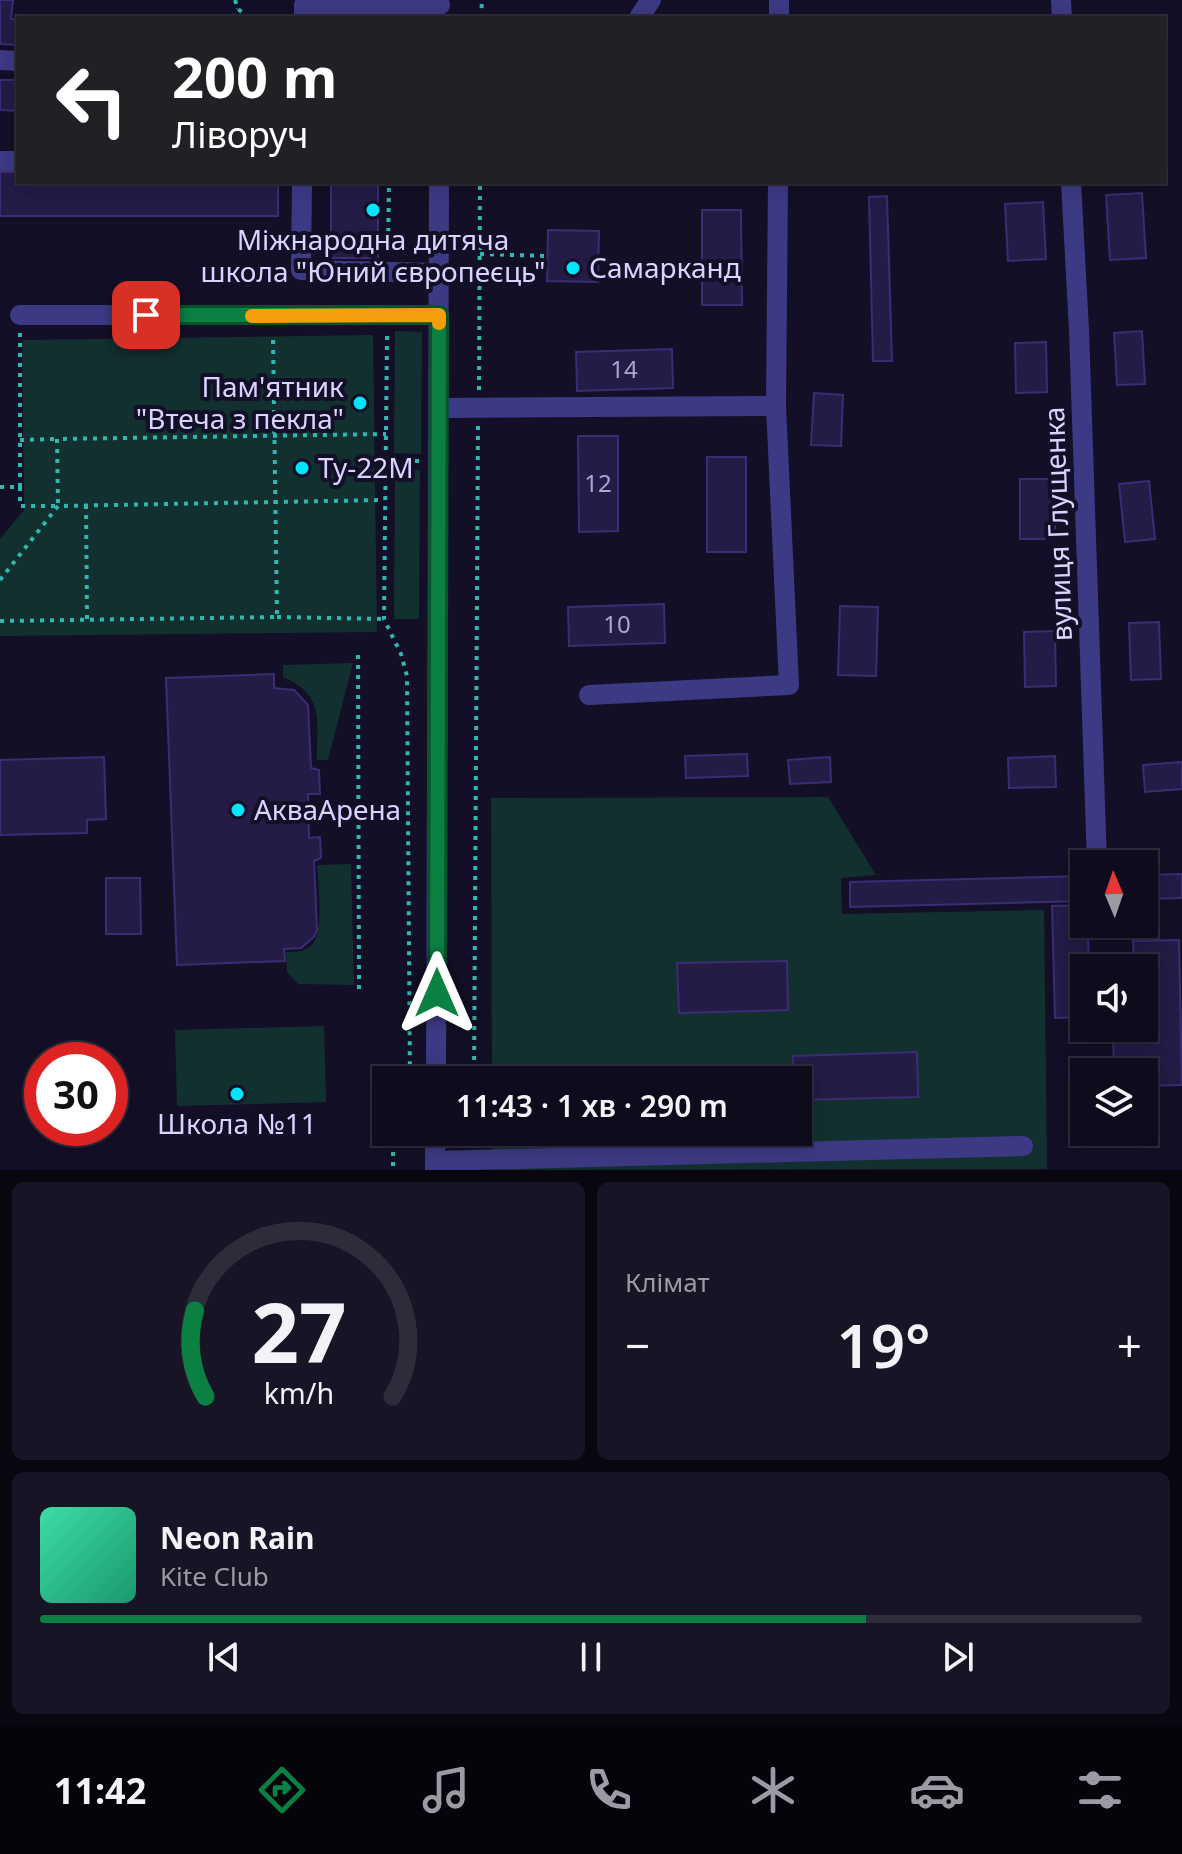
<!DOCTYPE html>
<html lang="uk">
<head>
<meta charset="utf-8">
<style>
  body { margin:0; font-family:"Noto Sans",sans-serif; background:#171425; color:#f1f3f6; height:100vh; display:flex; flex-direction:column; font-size:30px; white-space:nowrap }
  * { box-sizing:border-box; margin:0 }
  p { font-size:26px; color:#9b9ba3 }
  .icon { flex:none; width:44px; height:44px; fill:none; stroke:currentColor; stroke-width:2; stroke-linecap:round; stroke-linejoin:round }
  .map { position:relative; height:1170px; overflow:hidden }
  .drawer { display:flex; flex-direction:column; gap:12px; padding:12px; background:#08060f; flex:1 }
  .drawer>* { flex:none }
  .guide { position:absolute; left:16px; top:16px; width:1150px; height:168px; border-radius:0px; box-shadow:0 4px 20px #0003,0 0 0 2px #2e2b3b; background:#202124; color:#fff; overflow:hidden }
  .needle { width:52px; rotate:358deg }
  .fabs { position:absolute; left:1070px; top:850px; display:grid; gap:16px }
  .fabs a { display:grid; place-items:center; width:88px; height:88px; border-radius:0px; background:#0e0b1c; box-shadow:0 4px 20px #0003,0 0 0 2px #2e2b3b; font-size:40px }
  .speed { position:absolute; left:24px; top:1042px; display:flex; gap:16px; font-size:40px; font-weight:700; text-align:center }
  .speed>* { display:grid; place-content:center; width:104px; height:104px; border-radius:50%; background:#0e0b1c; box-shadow:0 4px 20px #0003,0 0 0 2px #2e2b3b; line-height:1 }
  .speed .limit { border:12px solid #d22; background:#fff; color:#111 }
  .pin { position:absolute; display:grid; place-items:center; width:68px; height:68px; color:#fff; margin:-34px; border-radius:16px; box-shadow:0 4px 12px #0006 }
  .me { position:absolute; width:88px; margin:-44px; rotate:0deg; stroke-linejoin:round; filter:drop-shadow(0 0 6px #0008) }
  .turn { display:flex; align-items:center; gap:28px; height:168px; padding:0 24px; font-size:36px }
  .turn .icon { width:104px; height:104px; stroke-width:2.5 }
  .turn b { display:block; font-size:56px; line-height:68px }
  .big { font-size:60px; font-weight:600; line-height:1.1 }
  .drawer .card { flex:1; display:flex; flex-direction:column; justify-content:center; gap:12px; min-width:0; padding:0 28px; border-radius:12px; background:#171425 }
  .drawer .dial { align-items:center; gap:0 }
  .dial svg { height:208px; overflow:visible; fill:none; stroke:#2e2b3b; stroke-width:7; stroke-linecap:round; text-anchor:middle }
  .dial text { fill:#f1f3f6; stroke:none }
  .song { display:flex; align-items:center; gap:24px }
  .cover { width:96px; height:96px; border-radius:12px; background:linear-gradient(135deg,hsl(160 70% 55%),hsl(160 70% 35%)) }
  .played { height:8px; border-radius:4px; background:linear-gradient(90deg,#0b8043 75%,#2e2b3b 75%) }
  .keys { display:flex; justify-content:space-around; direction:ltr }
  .heat { display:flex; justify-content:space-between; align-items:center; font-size:44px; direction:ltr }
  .drawer .tiles { flex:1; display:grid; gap:12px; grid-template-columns:1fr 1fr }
  .card:last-child { grid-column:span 2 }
  .trip { position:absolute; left:372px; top:1066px; width:440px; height:80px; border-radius:0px; background:#0e0b1c; box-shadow:0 4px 20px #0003,0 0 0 2px #2e2b3b; font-weight:600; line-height:80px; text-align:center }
  .dock { display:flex; height:128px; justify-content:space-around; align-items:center; background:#06040b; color:#9b9ba3 }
  .dock .icon { width:56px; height:56px }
  .dock .current { color:#0b8043 }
  .dock b { font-size:36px; color:#f1f3f6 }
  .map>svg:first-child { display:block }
  .green { fill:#12302f }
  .building { fill:#241b47; stroke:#3b2d73; stroke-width:2 }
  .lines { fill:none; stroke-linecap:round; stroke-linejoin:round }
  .path { stroke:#2fb8b0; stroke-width:4; stroke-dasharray:4 6; stroke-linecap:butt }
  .minor { stroke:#3d3a85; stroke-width:20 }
  .route-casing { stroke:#07532c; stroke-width:20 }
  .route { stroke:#0b8043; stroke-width:14 }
  .slow { stroke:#f59e0b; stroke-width:14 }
  .poi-dot { fill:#00e5ff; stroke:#130f26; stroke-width:3 }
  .labels { text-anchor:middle; stroke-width:8; stroke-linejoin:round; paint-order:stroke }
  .number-label { font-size:24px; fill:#aca6d1 }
  .poi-label { font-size:28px; fill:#d9d4ff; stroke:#130f26; text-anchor:start }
  .street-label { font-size:28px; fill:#d9d4ff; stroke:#130f26 }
</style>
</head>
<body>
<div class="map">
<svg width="1182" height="1170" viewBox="0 0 1182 1170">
  <rect width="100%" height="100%" fill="#130f26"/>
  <g class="green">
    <path d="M395,331l27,1 -1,122 -27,-1z"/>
    <path d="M373,335l4,297 -377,4v-97l24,-29 -2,-170z"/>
    <path d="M395,470h25l-1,149h-25z"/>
    <path d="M353,663l-25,97h-11c0,-39 8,-65 -34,-83v-12z"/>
    <path d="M828,797l48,78 -35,3 1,36 202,-4 3,259 -555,1v-38h306v-52h-306l-1,-282z"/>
    <path d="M351,864l3,121 -56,-1 -11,-12 -1,-20c9,0 18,0 25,-6 14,-12 7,-62 6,-81z"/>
    <path d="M324,1026l2,76 -149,4 -2,-76z"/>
  </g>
  <g class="building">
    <path d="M0,0h13l-2,19 7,1v25l-18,-1z"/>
    <rect x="332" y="11" width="47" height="7"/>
    <path d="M0,80h18v31l-18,-1z"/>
    <path d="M0,172h18v10h260v34h-278z"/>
    <rect x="331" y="182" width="47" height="76"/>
    <path d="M1142,193l4,65 -36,2 -4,-65z"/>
    <path d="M887,196l5,165h-19l-4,-164z"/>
    <path d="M1043,202l3,57 -38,2 -3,-57z"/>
    <path d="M702,210h39l1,95h-40z"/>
    <path d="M548,230l51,1 -1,51 -51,-1z"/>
    <path d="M1142,331l3,53 -28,1 -3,-52z"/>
    <path d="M1046,342l1,50 -31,1 -1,-50z"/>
    <path d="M672,349l1,39 -96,3 -1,-39z"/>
    <path d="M814,393l29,2 -2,51 -30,-1z"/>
    <path d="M578,436h40v95l-39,1z"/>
    <rect x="707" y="457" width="39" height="95"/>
    <rect x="1020" y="479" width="35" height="60"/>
    <path d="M1149,481l6,58 -30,3 -6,-58z"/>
    <path d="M664,604l1,39 -96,3 -1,-39z"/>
    <path d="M840,606l38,1 -2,69 -38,-1z"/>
    <path d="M1159,622l2,57 -30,1 -2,-57z"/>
    <path d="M1055,631l1,55 -31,1 -1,-55z"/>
    <path d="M274,674v14l20,2 14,15 3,63 8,2 1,24h-12l1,44 11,-1 1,21 -7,3 3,69 -3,7 -13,11 -17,1 1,12 -108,4 -11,-287z"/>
    <path d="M747,754l1,22 -62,2 -1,-22z"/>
    <path d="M1055,756l1,31 -47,1 -1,-30z"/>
    <path d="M104,757l2,62 -19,1v13l-87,2v-75z"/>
    <path d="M830,757l1,25 -41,2 -2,-24z"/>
    <path d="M1182,762v27l-37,3 -2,-27z"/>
    <path d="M1182,874v24l-38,1v-24z"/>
    <path d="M1084,876v25l-234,6v-25z"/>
    <path d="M106,878h34l1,56h-35z"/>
    <path d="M1084,905v19h31v10l-27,1 1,33h-5v49l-29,1 -3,-112z"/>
    <path d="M1179,940l3,145 -38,1v-14h-30l-1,-44h31v-60h-10l-1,-27z"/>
    <path d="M787,961l1,49 -109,3 -2,-50z"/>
    <path d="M917,1052l1,45 -120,3v-20h-4l-1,-24z"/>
  </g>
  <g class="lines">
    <g class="path">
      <path d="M235,0l3,9 11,9"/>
      <path d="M232,18l6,-9"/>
      <path d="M481,18l1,-18"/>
      <path d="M388,252l1,-70"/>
      <path d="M480,254l67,2"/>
      <path d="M387,336l-3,283 17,35 6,22 3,404"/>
      <path d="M479,390l1,-208"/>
      <path d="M20,440l37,-1"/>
      <path d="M385,461h34"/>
      <path d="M0,487h20v-154"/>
      <path d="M20,487v19h38l-1,-67 329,-5"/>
      <path d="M86,505l1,115"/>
      <path d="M0,580l58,-74 326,-6"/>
      <path d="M277,617l107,2"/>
      <path d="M0,621l277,-4 -4,-280"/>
      <path d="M358,655l1,338"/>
      <path d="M308,815l50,-1"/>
      <path d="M474,1080l4,-654"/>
      <path d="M393,1132v38"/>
    </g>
    <g class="minor">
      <path d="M1061,0l1,18"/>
      <path d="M640,16l11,-16"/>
      <path d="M304,18v-13h136"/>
      <path d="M779,18v-18"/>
      <path d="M0,60l18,1"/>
      <path d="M0,161h18"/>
      <path d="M302,182l-1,88 138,3"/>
      <path d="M1071,182l8,148 18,534"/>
      <path d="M20,315h419"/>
      <path d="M438,408l338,-2 2,-224"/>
      <path d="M589,695l200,-10 -13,-279"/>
      <path d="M436,1080l3,-898"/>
      <path d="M435,1161l588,-15"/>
      <path d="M435,1170v-38"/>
    </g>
  </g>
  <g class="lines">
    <defs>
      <path id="route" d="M146,315h293l-2,678"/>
    </defs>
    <use href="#route" class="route-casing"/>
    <use href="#route" class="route"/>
    <path class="slow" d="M252,316l187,-1v8"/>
  </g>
  <g class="poi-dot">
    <circle cx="373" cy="210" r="8"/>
    <circle cx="573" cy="268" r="8"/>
    <circle cx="360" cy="403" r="8"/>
    <circle cx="302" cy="468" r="8"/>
    <circle cx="238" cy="810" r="8"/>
    <circle cx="237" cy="1094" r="8"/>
  </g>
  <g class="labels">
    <g class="number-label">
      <text x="624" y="378">14</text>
      <text x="598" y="492">12</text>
      <text x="617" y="633">10</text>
    </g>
    <g class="poi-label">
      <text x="373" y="250" text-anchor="middle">Міжнародна дитяча<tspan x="373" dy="32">школа "Юний європеєць"</tspan></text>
      <text x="589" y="278">Самарканд</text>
      <text x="344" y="397" text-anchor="end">Пам'ятник<tspan x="344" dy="32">"Втеча з пекла"</tspan></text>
      <text x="318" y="478">Ту-22М</text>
      <text x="254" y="820">АкваАрена</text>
      <text x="237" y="1134" text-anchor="middle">Школа №11</text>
    </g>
    <g class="street-label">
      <text transform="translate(1058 524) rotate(-92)" y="10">вулиця Глущенка</text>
    </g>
  </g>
</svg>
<div class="fabs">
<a><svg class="needle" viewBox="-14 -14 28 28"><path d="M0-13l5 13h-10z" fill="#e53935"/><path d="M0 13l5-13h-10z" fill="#9b9ba3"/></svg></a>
<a><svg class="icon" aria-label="sound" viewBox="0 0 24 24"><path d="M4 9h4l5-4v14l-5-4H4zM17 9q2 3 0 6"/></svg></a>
<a><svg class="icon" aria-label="layers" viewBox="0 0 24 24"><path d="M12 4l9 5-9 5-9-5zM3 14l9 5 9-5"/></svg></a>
</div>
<div class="speed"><div class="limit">30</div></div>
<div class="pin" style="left:146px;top:315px;background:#d93025"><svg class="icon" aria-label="arrive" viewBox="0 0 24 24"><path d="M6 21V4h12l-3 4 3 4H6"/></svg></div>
<svg class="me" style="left:437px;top:993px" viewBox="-20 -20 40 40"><path d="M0-17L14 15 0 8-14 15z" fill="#0b8043" stroke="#fff" stroke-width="4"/></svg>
<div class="trip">11:43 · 1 хв · 290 m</div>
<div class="guide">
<div class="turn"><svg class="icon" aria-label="left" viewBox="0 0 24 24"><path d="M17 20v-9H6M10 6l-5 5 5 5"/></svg><div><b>200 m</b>Ліворуч</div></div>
</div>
</div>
<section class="drawer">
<div class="tiles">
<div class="card dial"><svg viewBox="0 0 100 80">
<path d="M14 69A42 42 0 1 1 86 69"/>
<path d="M14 69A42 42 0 0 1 10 36" stroke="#0b8043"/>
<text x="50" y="56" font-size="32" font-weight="700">27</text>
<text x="50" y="72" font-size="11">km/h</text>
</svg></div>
<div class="card"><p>Клімат</p>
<div class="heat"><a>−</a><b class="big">19°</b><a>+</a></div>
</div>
<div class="card">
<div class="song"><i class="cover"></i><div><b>Neon Rain</b><p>Kite Club</p></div></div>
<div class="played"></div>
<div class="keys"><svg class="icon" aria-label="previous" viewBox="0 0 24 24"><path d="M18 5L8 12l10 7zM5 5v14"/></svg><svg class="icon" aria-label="pause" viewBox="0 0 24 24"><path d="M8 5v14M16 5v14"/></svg><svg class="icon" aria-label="next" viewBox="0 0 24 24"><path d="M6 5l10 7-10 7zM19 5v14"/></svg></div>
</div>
</div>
</section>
<nav class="dock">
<b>11:42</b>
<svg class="icon current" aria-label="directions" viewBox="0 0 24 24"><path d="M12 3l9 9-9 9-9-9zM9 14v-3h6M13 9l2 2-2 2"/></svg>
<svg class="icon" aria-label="music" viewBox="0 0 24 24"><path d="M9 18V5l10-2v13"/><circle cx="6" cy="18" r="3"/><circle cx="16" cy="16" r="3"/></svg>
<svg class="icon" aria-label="phone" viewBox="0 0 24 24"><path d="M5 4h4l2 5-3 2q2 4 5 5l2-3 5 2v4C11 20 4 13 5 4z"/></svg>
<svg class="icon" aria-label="climate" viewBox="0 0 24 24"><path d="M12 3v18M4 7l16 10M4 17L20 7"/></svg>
<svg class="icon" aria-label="car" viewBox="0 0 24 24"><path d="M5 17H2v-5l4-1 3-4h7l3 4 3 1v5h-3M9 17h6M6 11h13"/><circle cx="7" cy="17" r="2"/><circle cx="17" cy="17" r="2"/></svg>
<svg class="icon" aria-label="filters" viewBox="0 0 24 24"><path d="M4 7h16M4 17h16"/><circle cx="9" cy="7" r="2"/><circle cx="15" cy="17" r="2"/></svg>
</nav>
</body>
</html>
